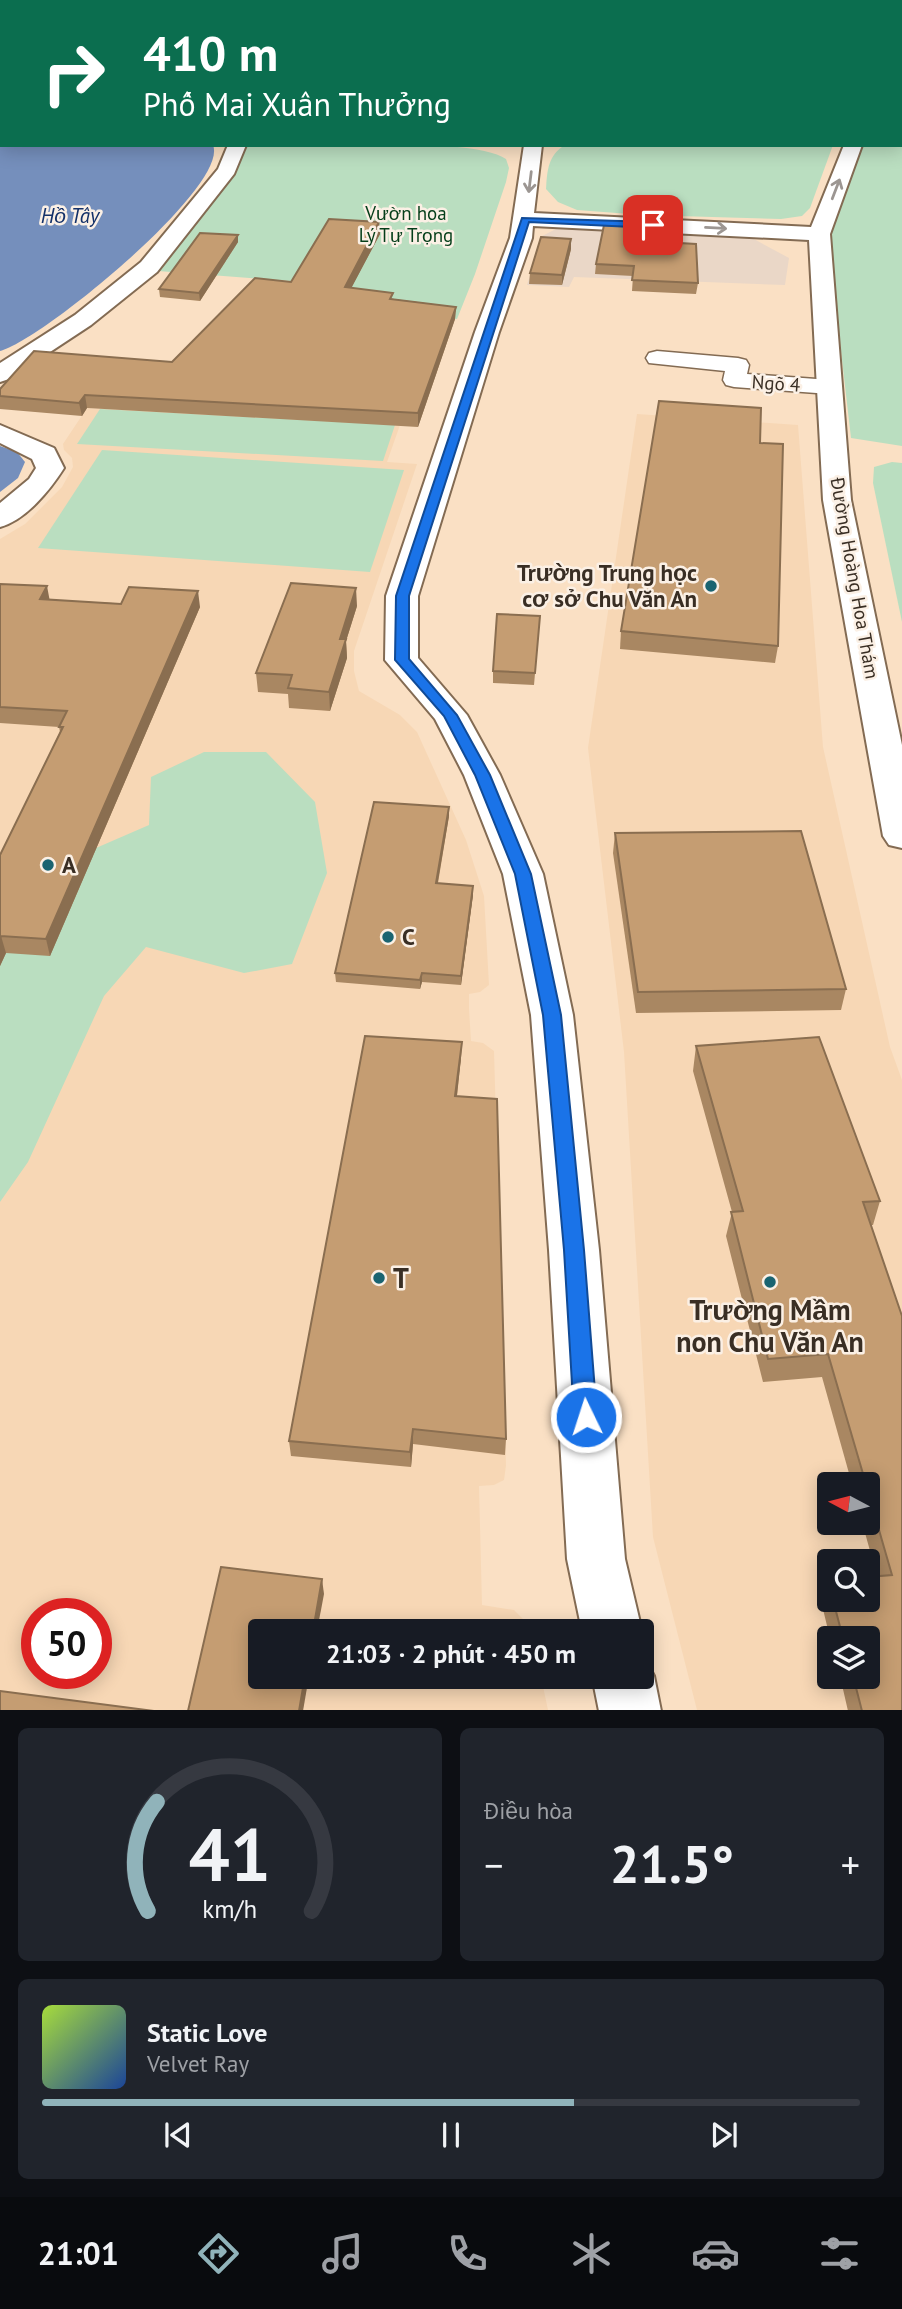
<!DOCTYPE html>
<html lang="vi">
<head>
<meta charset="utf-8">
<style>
  body { margin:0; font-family:"PT Sans",sans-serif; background:#20242c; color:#f1f3f6; height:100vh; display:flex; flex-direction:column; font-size:26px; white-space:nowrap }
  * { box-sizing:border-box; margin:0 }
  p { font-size:23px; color:#9ea1a6 }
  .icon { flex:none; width:38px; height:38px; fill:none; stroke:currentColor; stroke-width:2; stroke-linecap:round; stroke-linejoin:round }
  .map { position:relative; height:1710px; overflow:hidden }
  .sheet { display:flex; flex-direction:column; gap:18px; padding:18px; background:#0d0f14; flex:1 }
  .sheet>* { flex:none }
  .banner { position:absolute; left:0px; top:0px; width:903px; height:147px; box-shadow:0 4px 18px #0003; background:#0b6e4f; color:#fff; overflow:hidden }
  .needle { width:46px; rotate:277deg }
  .controls { position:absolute; left:817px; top:1472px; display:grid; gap:14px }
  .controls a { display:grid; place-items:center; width:63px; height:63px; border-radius:7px; background:#171b24; box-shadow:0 4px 18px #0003; font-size:35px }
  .speed { position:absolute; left:21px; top:1598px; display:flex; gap:14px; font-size:35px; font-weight:700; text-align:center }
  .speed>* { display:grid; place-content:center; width:91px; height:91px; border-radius:50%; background:#171b24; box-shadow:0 4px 18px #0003; line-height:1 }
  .speed .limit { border:10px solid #d22; background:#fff; color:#111 }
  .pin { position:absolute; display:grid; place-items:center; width:60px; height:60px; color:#fff; margin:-30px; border-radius:14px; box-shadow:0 4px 10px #0006 }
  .me { position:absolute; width:77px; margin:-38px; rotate:356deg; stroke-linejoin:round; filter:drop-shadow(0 0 5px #0008) }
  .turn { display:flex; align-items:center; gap:24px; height:147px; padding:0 28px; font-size:32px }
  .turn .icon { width:91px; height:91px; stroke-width:2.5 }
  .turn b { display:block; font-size:49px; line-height:60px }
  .big { font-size:52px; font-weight:700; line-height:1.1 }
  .sheet .tile { flex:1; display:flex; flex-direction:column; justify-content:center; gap:10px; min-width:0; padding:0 24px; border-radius:10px; background:#20242c }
  .sheet .dial { align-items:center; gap:0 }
  .dial svg { height:182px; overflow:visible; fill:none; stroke:#363941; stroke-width:7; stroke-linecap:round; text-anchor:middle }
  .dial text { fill:#f1f3f6; stroke:none }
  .song { display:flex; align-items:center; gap:21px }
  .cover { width:84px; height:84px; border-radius:10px; background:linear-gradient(135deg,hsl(80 70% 55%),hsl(220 70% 35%)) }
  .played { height:7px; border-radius:4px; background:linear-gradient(90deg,#90b3ba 65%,#363941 65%) }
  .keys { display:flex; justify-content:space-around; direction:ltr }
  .heat { display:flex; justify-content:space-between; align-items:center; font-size:38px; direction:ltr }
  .sheet .tiles { flex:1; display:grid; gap:18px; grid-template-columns:1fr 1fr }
  .tile:last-child { grid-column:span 2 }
  .trip { position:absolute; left:248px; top:1619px; width:406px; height:70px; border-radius:7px; background:#171b24; box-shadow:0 4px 18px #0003; font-weight:700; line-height:70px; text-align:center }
  .menu { display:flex; height:112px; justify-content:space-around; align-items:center; background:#090b0e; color:#9ea1a6 }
  .menu .icon { width:49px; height:49px }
  .menu .active { color:#90b3ba }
  .menu b { font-size:32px; color:#f1f3f6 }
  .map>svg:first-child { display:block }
  .commercial { fill:#ead7c7 }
  .built { fill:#f7d7b5; fill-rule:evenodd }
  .green { fill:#badec0 }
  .water { fill:#758fbc }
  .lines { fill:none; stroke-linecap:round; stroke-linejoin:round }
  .minor-casing { stroke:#836b53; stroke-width:3 }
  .tertiary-casing { stroke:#836b53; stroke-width:4 }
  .secondary-casing { stroke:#836b53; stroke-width:4 }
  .minor { fill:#fff; fill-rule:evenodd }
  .tertiary { fill:#fff; fill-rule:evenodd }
  .secondary { fill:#fff; fill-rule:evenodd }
  .wall { fill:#a98762 }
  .shaded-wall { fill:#8a6e50 }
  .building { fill:#c59d72; stroke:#8a6e50; stroke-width:2 }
  .oneway { stroke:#9c9692 }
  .route { fill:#1a73e8; stroke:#114b97; stroke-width:2 }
  .poi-dot { fill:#1a6471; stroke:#fbf0e5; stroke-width:2.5 }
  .labels { text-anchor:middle; stroke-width:5; stroke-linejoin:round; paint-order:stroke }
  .far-park-label { font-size:19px; fill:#043e19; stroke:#fbf0e5 }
  .far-street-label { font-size:19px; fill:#392e24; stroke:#fbf0e5 }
  .far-water-label { font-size:21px; font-style:italic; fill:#143169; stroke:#fbf0e5 }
  .poi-label { font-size:23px; font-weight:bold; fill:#392e24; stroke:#fbf0e5; text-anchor:start }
  .near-poi-label { font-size:28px; font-weight:bold; fill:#392e24; stroke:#fbf0e5; text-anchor:start }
</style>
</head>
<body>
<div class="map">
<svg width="902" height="1711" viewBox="0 0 902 1711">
  <rect width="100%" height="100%" fill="#fae0c4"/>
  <path class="commercial" d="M556,229l196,9 37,20 -4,27 -211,-8 -5,10 -42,-2 15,-49z"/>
  <g class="built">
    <path d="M87,408l313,17 -13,37 30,2 -63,187v20l5,20 41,24 17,17 49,108 18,56 5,89 -9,7 -11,2v15l2,32 12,2 11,8 12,414 -2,15 -10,5 -15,1 3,119 32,5 14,14 2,7h-269v45l280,1 7,33 -548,1v-1172l25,-15 37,-37 11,-20 -1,-9 -8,-8 -1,-6zM37,1614h59v59h-59z"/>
    <path d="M637,414l161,11 25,322 67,300 12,33v630h-205l-44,-173 -29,-485 -36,-304zM830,1484h38v38h-38zM830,1561h38v39h-38zM830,1638h38v38h-38z"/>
  </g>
  <g class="green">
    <path d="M902,135v311l-51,-8 -23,-200 31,-93h42z"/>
    <path d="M246,145c50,0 227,-9 260,14l3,9 -3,14 -31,92 -18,45 -66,-8 -88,-29 -145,-11 77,-103z"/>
    <path d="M565,145h268l-23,63 -8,8 -21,3 -138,-4 -66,-5 -19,-8 -12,-13c1,-18 2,-34 19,-44z"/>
    <path d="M100,409l295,16 -12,36 -306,-17z"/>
    <path d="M102,450l302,20 -34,102 -332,-24z"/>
    <path d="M892,462l10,1v159l-29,-139 1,-16z"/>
    <path d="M204,752h62l49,50 12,71 -35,91 -48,9 -98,-26 -42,49 -76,166 -28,40v-249l96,-105 53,-23 2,-48z"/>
  </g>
  <g class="water">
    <path d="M0,101l2,44h211c17,41 -172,196 -213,206z"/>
    <path d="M0,446l17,6 8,10 -7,16 -18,14z"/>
  </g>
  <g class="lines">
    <defs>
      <g id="minor">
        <path d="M250,0h14l-15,2z"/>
        <path d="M657,351l81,7 8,2 3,5 -2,9 83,6 8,2 4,5 -4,5 -8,2 -96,-7 -8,-2 -3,-5 2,-9 -76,-8 -3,-5 3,-5z"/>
      </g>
      <g id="tertiary">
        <path d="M228,145h18l-12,29 -77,98 -66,53 -82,54 -9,3v-19l75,-48 66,-53 77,-93z"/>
        <path d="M0,425l54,23 10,20c-14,22 -38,52 -64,59v-24l29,-24 7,-11 -4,-9 -32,-16z"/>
      </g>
      <g id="secondary">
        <rect x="552" y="0" width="14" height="2"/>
        <path d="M902,15v10h-1v-9z"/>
        <rect x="0" y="70" width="2" height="10"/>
        <rect x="901" y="121" width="1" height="10"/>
        <path d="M524,145h18l-8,68 277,14 33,-82h18l-32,89 21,266 51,245v103l-13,-3 -6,-9 -60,-336 -14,-260 -276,-14 -1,12 -33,94 -81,264v62l49,57 33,60 43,99 30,141 26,235 26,309 17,72h-60l-15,-72 -18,-309 -18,-235 -28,-141 -39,-99 -29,-56 -50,-59 1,-64 89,-264 35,-94z"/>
        <path d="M642,1653l12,23 7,35h-62l-7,-35h50z"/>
      </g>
    </defs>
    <use href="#minor" class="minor-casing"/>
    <use href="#tertiary" class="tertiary-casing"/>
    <use href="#secondary" class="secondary-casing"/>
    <use href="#minor" class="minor"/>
    <use href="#tertiary" class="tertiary"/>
    <use href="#secondary" class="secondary"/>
  </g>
  <g class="wall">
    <path d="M379,222l1,12 -29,54 43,11 62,8 -1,12 -37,108 -331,-19 -5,8 -82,-7v-20l172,-27z"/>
    <path d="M238,235v7l-38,59 -40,-4 -1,-8z"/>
    <path d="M662,243l36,40 -2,11 -64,-3 1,-15 -38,-2 1,-10z"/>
    <path d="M571,249l-9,36 -33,-1 1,-11z"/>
    <path d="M0,584l50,16 150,7 -150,349 -44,-3 -6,13v-111l60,-123 -1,-5 -59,-4z"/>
    <path d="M357,606l-11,35 1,17 -17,53 -41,-3 -1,-14 -30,-2 -2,-19z"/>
    <path d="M539,627l-5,58 -41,-2v-12z"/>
    <path d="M621,631l157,15 -3,17 -155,-14z"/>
    <path d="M449,816l-11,67 35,3v9l-12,90 -39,-3 -2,7 -84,-7 -1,-9z"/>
    <path d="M615,833l231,156 -5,21 -205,3 -23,-160z"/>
    <path d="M696,1046l184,155 -7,24h-2l31,486h-54l-8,-35h28v-38h-38l-9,-37 7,-21 2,-1v21h38l9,-24 -15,-54h6v-38h-16l-30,-107 -59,5 -37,-146 6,-24 -39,-141z"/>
    <path d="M461,1058l-4,38 49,343 -1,16 -92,-11 -2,23 -120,-11 -2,-15z"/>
  </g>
  <g class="shaded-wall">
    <path d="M419,0h20l-3,2h-20z"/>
    <path d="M379,222l1,12 -35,66v-13z"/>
    <path d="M238,235v7l-38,59 -1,-8z"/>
    <path d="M571,239v10l-9,36v-10z"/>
    <path d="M456,307l-1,12 -37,108v-14z"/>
    <path d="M85,395l2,13 -5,8 -3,-13z"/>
    <path d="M47,586l3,16 -10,-3z"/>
    <path d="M356,588l1,18 -11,35 1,17 -17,53 -1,-19 11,-53z"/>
    <path d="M198,591l2,16 -150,349 -4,-17z"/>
    <path d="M449,807v9l-13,76v-9z"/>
    <path d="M473,886v9l-12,90v-9z"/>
    <path d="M1,936l5,17 -6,13v-27z"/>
    <path d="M422,973v9l-2,7v-9z"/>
    <path d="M462,1042l-1,16 -6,54v-16z"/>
    <path d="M413,1429v15l-2,23 -1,-15z"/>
    <path d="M322,1579l2,15 -7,37h-4z"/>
    <path d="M305,1676h4l-6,35h-4z"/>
  </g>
  <g class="building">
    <path d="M134,0h42v2h-44z"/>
    <path d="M329,0h90l-3,2h-88z"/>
    <path d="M448,0h25v2h-27z"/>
    <path d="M574,0h195l75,1 -270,1z"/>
    <path d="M329,219l50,3 -34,65 48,6 -3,6 66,8 -38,106 -333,-18 -6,8 -79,-7v-7l34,-38 138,11 83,-84 36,4z"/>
    <path d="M604,225l60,1 -2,16 34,2 2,39 -66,-3 2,-14 -38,-2z"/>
    <path d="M200,233l38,2 -39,58 -40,-4z"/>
    <path d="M541,237l30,2 -9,36 -32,-2z"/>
    <path d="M659,401l102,7 -1,35 23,1 -5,202 -157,-15z"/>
    <path d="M291,583l65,5 -16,51h6l-17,53 -41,-4 4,-13 -36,-2z"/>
    <path d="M0,584l47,2 -7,13 81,5 8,-17 69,4 -152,348 -45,-3 -1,3v-84l63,-128h-4l8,-16 -67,-4z"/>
    <path d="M497,614l43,2 -5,57 -42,-2z"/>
    <path d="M374,802l75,5 -13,76 37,3 -12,90 -39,-3 -2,7 -85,-7z"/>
    <path d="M801,831l45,158 -208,3 -23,-159z"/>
    <path d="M365,1036l97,6 -7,54 42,3 9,340 -93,-10 -3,23 -121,-11z"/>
    <path d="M819,1037l61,164 -17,1 39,114v395h-40l-9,-35h15v-38h-25l-10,-38h35v-23l24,-2 -24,-83v-8h-2l-38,-130 -60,5 -37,-147 12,-1 -47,-165z"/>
    <path d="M221,1567l101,12 -9,52h-52v45h44l-6,35h-111z"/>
    <path d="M0,1691l154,20h-154z"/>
  </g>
  <defs><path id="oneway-shaft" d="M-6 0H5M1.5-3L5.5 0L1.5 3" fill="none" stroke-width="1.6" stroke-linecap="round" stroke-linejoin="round" transform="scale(1.75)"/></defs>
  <g class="oneway">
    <use href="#oneway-shaft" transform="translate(530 182) rotate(97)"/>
    <use href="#oneway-shaft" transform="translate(836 189) rotate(-69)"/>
    <use href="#oneway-shaft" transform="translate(716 228) rotate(3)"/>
  </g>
  <path class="route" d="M522,218l131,4 4,3 -4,3 -124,-6 -120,374v63l48,56 33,60 41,99 30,141 23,235 13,167 -4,7 -7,4 -8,-4 -4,-7 -10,-167 -21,-235 -28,-141 -40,-99 -31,-59 -49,-56 1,-64z"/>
  <g class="poi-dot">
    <circle cx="711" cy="586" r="7"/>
    <circle cx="48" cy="865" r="7"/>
    <circle cx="388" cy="937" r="7"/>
    <circle cx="379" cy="1278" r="7"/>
    <circle cx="770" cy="1282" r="7"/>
  </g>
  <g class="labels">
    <g class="far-park-label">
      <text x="406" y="220">Vườn hoa<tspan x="406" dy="22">Lý Tự Trọng</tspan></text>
    </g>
    <g class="far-street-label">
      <text transform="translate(776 383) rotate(4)" y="7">Ngõ 4</text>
      <text transform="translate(855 578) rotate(80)" y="7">Đường Hoàng Hoa Thám</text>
    </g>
    <g class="far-water-label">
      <text x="70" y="223">Hồ Tây</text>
    </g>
    <g class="poi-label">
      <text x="697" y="581" text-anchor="end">Trường Trung học<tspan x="697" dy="26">cơ sở Chu Văn An</tspan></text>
      <text x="62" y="873">A</text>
      <text x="402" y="945">C</text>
    </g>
    <g class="near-poi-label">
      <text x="393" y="1288">T</text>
      <text x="770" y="1320" text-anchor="middle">Trường Mầm<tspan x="770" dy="32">non Chu Văn An</tspan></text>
    </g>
  </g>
</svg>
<div class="controls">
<a><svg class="needle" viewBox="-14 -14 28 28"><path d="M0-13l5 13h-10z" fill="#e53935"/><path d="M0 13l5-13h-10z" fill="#9ea1a6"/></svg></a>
<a><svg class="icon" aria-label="search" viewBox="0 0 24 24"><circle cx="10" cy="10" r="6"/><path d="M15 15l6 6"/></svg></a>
<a><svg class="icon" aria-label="layers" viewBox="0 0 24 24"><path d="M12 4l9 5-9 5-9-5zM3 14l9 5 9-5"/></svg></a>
</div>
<div class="speed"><div class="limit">50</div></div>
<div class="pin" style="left:653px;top:225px;background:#d93025"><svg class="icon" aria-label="arrive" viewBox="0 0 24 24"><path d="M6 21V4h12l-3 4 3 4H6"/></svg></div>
<svg class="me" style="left:586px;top:1417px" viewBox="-20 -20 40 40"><circle r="17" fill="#1a73e8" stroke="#fff" stroke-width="3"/><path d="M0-11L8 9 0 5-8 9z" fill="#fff"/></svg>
<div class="trip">21:03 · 2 phút · 450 m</div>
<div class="banner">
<div class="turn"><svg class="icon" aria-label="right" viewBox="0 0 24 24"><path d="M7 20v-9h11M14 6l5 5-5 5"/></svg><div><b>410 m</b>Phố Mai Xuân Thưởng</div></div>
</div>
</div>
<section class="sheet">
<div class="tiles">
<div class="tile dial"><svg viewBox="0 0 100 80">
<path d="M14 69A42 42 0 1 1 86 69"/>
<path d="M14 69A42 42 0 0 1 18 21" stroke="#90b3ba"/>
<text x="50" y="56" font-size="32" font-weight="700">41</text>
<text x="50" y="72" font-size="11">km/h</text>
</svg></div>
<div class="tile"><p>Điều hòa</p>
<div class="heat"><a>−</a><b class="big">21.5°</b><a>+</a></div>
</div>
<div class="tile">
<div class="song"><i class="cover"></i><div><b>Static Love</b><p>Velvet Ray</p></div></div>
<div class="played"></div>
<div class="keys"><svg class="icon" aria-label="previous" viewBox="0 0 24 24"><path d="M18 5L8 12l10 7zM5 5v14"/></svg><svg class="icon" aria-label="pause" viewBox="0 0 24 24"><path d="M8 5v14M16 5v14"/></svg><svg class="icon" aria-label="next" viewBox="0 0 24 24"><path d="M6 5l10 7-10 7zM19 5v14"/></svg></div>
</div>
</div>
</section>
<nav class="menu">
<b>21:01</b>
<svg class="icon active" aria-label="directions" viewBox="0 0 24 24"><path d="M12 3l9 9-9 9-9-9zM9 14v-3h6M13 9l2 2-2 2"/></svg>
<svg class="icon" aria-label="music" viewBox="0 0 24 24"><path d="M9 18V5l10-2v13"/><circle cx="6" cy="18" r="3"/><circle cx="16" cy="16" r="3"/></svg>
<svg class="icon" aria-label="phone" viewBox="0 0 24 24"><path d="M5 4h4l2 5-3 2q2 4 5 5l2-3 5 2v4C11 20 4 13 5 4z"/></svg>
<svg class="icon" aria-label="climate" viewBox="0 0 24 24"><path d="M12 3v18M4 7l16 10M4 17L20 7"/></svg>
<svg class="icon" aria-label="car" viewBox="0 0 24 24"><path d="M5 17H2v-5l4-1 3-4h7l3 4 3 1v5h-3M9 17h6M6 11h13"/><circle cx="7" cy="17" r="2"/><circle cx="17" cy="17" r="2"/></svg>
<svg class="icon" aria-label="filters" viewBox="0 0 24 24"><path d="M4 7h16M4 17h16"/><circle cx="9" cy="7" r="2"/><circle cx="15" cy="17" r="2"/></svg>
</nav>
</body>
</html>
